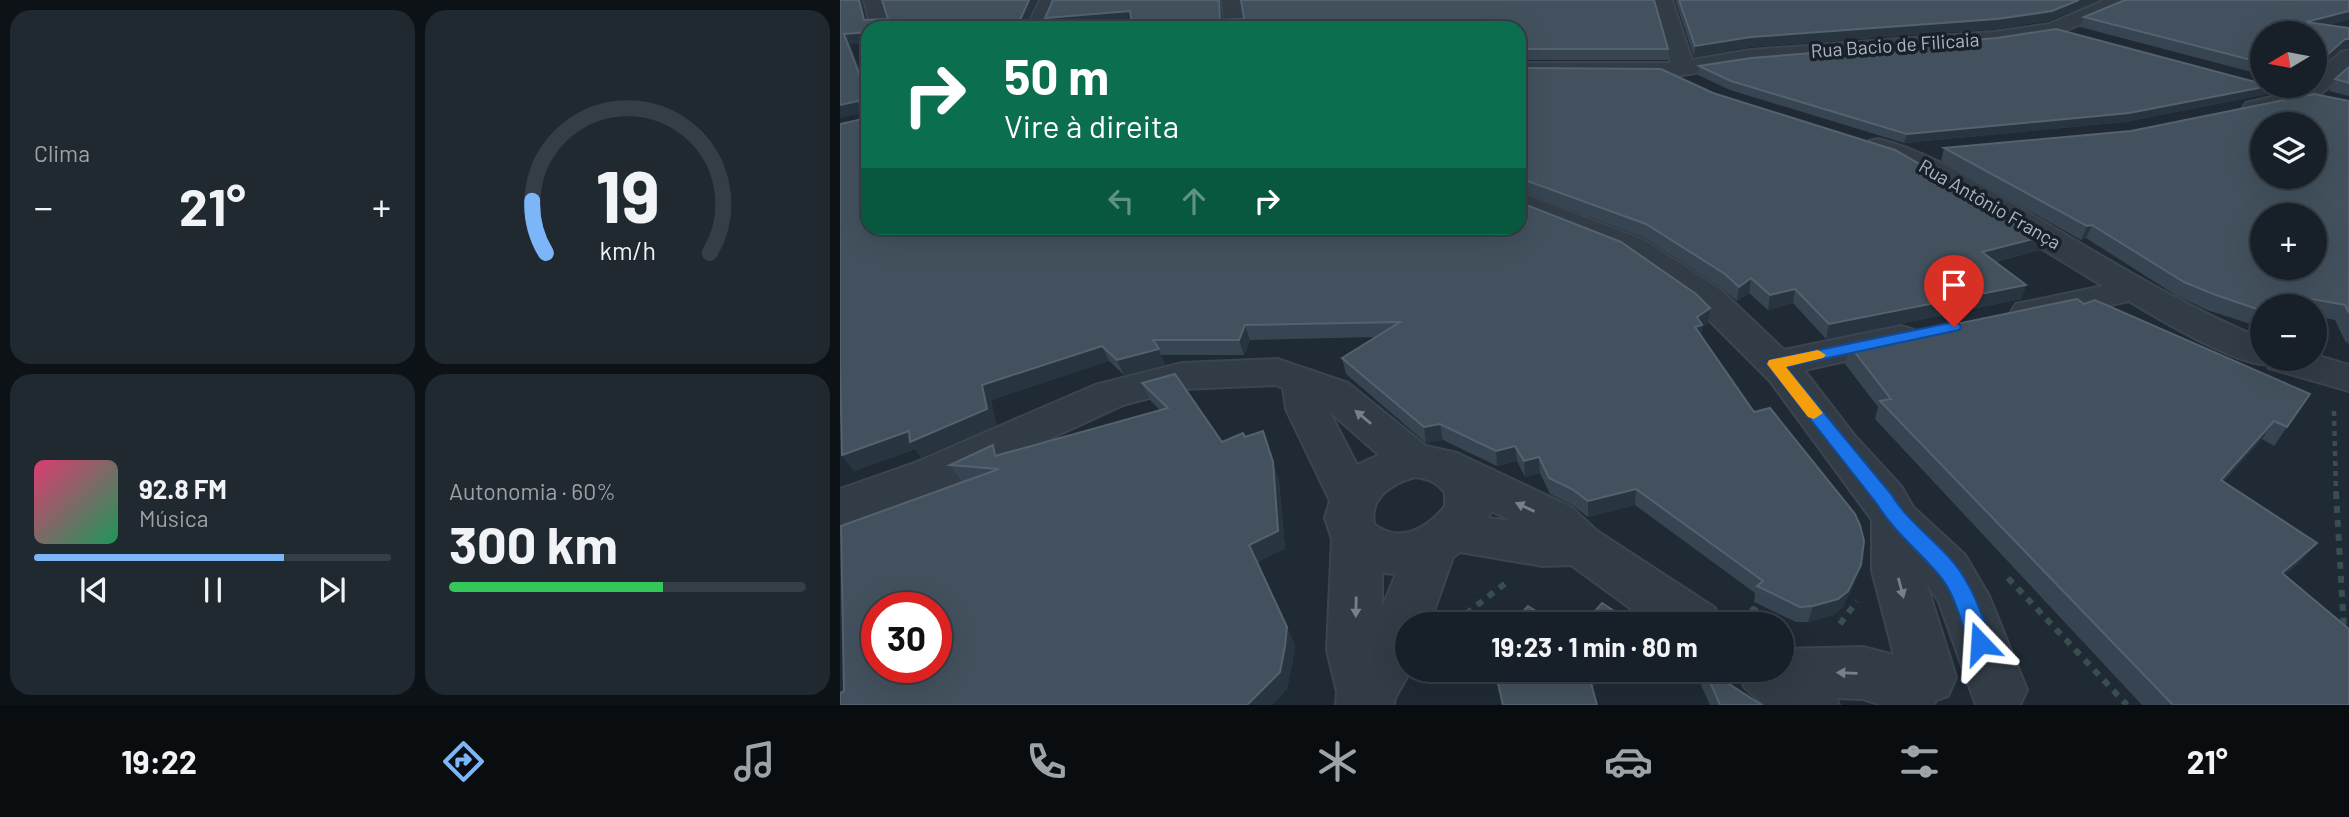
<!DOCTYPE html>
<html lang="pt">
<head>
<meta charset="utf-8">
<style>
  body { margin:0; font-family:Barlow,sans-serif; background:#202830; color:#f1f3f6; height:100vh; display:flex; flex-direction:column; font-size:26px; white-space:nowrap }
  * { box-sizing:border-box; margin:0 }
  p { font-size:23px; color:#9ea3a8 }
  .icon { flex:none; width:38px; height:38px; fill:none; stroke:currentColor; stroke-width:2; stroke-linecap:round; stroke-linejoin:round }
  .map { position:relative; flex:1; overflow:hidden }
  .panel { display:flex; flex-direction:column; gap:10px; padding:10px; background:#0d1216; width:840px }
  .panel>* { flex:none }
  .hud { position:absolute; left:21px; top:21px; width:665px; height:214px; border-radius:21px; box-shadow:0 7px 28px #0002,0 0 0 2px #363e45; background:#0b6e4f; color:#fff; overflow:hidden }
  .needle { width:46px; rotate:260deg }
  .fabs { position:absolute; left:1410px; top:21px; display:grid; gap:14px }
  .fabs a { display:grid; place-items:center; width:77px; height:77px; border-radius:50%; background:#172028; box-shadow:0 7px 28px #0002,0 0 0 2px #363e45; font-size:35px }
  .speed { position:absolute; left:21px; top:592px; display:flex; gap:14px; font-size:35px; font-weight:700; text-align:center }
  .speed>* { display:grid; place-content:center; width:91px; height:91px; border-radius:50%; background:#172028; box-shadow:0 7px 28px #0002,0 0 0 2px #363e45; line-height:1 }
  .speed .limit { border:10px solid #d22; background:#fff; color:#111 }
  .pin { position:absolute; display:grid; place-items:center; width:60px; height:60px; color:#fff; margin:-72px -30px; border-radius:50% 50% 50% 0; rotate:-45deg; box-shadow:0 0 7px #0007 }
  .pin .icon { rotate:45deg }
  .me { position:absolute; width:77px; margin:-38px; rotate:340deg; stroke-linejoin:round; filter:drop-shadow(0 0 5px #0008) }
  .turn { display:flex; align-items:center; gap:24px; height:147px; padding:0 28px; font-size:32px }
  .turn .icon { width:91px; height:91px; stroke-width:2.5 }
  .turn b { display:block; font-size:49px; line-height:60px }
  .lanes { display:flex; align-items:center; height:66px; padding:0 28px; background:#0003; justify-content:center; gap:35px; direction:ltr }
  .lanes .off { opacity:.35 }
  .big { font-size:52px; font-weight:700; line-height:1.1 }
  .panel .tile { flex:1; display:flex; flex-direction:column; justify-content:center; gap:10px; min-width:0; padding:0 24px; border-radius:21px; background:#202830 }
  .panel .dial { align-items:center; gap:0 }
  .dial svg { height:182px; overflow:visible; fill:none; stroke:#363e45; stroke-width:7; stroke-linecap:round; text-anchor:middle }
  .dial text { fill:#f1f3f6; stroke:none }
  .song { display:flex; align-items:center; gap:21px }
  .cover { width:84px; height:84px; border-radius:10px; background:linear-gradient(135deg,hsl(340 70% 55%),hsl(150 70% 35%)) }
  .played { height:7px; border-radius:4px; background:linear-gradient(90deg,#7cb6f8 70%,#363e45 70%) }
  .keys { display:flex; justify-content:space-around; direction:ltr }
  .heat { display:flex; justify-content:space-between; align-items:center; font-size:38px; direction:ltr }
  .charge { height:10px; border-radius:5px; background:linear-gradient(90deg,#34c759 60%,#363e45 0) }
  .panel .tiles { flex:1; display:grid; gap:10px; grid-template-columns:repeat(2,1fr) }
  .trip { position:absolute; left:555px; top:612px; width:399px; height:70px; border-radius:35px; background:#172028; box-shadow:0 7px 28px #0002,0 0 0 2px #363e45; font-weight:700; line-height:70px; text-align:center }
  .dock { display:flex; height:112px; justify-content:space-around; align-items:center; background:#090d10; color:#9ea3a8 }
  .dock .icon { width:49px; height:49px }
  .dock .current { color:#7cb6f8 }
  .dock b { font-size:32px; color:#f1f3f6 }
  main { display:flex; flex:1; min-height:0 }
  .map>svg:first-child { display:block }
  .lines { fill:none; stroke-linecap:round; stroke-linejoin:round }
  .street-casing { stroke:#3c454f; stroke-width:4 }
  .path-far1 { stroke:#394f4f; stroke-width:4.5; stroke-dasharray:5 5; stroke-linecap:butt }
  .path { stroke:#394f4f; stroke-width:6; stroke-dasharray:7 7; stroke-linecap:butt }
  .street { fill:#323c46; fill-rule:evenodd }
  .wall { fill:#374552 }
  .shaded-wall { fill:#283541 }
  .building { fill:#43515e; stroke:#54616e; stroke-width:2; fill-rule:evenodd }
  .oneway { fill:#75808b }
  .route { fill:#1a73e8; stroke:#114b97; stroke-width:2 }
  .slow { fill:#f59e0b }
  .labels { text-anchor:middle; stroke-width:7; stroke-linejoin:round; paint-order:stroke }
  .far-street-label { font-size:19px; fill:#acb7c3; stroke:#18212a }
</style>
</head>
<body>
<main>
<section class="panel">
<div class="tiles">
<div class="tile"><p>Clima</p>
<div class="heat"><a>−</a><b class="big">21°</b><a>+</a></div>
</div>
<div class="tile dial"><svg viewBox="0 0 100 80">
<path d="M14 69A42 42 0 1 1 86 69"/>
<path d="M14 69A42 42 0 0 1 8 46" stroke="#7cb6f8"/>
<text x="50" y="56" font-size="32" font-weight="700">19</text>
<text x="50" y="72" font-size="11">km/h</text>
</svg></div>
<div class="tile">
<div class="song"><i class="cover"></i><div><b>92.8 FM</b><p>Música</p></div></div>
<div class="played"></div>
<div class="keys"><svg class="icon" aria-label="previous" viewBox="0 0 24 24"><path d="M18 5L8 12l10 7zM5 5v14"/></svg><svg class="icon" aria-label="pause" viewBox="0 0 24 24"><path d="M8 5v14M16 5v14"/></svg><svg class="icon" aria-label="next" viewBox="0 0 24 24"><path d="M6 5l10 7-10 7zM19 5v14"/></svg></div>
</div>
<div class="tile"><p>Autonomia · 60%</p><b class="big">300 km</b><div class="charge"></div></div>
</div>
</section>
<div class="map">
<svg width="1509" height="705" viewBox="0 0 1509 705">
  <rect width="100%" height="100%" fill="#1f2a35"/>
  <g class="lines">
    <defs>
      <g id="street">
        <path d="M24,0h18l9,28h-20z"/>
        <path d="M200,0h18l-12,28h-20z"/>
        <path d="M382,0h18l5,28h-20z"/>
        <path d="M814,0h18l20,60 58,-10 244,-18 55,-8 56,-24h25l-2,4 -68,29 -66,11 -244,20 -85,14 -146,-1v-14h152z"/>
        <path d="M1509,50v19l-36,32 -58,14 -9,-2 -3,-5 3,-5 51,-12 6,-5h12v-11l26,-23z"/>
        <path d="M1038,139c49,12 92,40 135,65 82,47 162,99 250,135v20h52v-4l34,10v26l-80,-23 -2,-4c-27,3 -112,-47 -138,-63l-100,22 -13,-3 -5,-8 5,-8 87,-18 -177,-108 -57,-25 -4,-6 4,-6z"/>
        <path d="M679,192l125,48 78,51 62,59 117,-24 13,4 6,8 -6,8 -110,24 50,65 47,51 12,21 52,48 24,41 38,94 -7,15h-44l-37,-103 -13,-20 30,95 -8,19 -12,4 -2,5h-53l-18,-6 -27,-1 3,7h-74l-20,-17 -8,-18h45v-21l81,-2 31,8 -22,-84v-51l-102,-139 -74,-74 -74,-53 -103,-42z"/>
        <path d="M437,359l71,24 78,63 31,7 114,54 26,24 118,77 8,17h-70l-82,-60 -28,1 -83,-14 -7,5 -24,68h-22v45h4l-16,28 -1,7h-58l1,-13 -10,-42 5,-111 -7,-21 5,-17 -44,-92 -3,-21 -8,-3 -93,4 -59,16 -179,83 -104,38v-37l72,-25 183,-79 87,-22zM489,411l50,44 -22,10zM575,477c14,2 22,5 30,16v13c-18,23 -46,38 -71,18 -5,-27 19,-41 41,-47zM651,511l21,10 -24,-3zM542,573l14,1 -14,34z"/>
      </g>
    </defs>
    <use href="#street" class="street-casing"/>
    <path class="path-far1" d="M1494,411l2,83"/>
    <g class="path">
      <path d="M1496,492l8,138"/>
      <path d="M1168,578l119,127"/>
      <path d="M906,624l7,-15 30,15"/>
      <path d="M1000,624l17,-23"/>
      <path d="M618,625l5,-9 43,-33"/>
    </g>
    <use href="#street" class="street"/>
  </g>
  <g class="wall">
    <path d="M0,0h22l5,20 21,-1 149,-19 -169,28v15l-18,1 18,47v137l840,95 -6,4 -1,8 154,246 -12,26 -10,8 -25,7h-12l-42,-20 1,-9 -120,-88 -47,12 -16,-12 -22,-11 -10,-21 -15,4 -8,-16 -20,5 -54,-26 -17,3 -80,-69 -4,-16 34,-21 -126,3 -6,15h-83l4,10 -41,10 -15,-14 -118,39 5,25 -75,32 -6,-8 -61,22 -12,-16 21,-342z"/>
    <path d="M213,0h167l2,20 22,-1 -3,-19h413l14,49v11h-149v-32h-386l-1,-7 -83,7 -4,-10z"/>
    <path d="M835,0h424l-51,21 -54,8 -244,18 -56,10z"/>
    <path d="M1244,17l245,8 10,25 -20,18v4l-4,6v-45h-52v42l-183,-48z"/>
    <path d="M859,66l573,27 -147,29 -221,21 -174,-53 -32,-15z"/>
    <path d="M1509,67v29l-20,-5 6,-12z"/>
    <path d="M679,68l194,25 332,143 -5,14 -45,12 31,23 -5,14 -195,40 -33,-36 -25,7 -19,-17 -12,8 -14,-12 -78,-51 -126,-48z"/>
    <path d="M1509,101v245l-2,-5 -1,2 -11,-23 -20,-4v-10h-52v22l-56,-18 -30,-14 -91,-58 -5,2 -140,-79 3,-13 187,-17z"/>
    <path d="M1244,304l226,90 -36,52 -12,-7 -38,42 77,80 -17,15 65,129h-207l-267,-286 3,-12 -33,-43 5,-18z"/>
    <path d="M302,383l80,59 23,-5 34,43 6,69 -28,13 38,83 -3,19 -5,25 -15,16h-432l4,-14 118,-209 -12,-17 49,-10 161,-45 -10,-10z"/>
    <path d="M654,670h112l-14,19 5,16h-95z"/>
    <path d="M863,670h4l55,35h-52l-9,-20z"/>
  </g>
  <g class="shaded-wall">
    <path d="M19,0h3l7,28 -5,-8z"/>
    <path d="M189,0h8l-12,28h-109z"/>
    <path d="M379,0h1l3,28 -3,-8z"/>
    <path d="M1239,0h20l-51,21 -54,8 -244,18 -56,10 1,-11 56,-9z"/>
    <path d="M290,11l4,10 -85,7 -4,-10z"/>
    <path d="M1509,11v9l-48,12 5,-10z"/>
    <path d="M28,32v11l-18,1 18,47v6l-24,-63z"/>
    <path d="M1505,39h4v9l-10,2 -24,21 4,-9z"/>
    <path d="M1429,86h7l-4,7 -147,29 -221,21 3,-9z"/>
    <path d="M23,100l5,12 -28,6v-13z"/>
    <path d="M1252,225l-6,13 -5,2 6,-14z"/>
    <path d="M1205,236l-5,14 -63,16 5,-14z"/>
    <path d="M911,278l-2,15 -12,8 2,-14z"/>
    <path d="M1186,285l-5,14 -195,40 3,-15z"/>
    <path d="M955,289l-2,14 -25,7 2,-15z"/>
    <path d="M870,308l-2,15 -6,4 -1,13 -6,-13 2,-10z"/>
    <path d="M405,325l5,15 -6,15 -5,-15z"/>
    <path d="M262,346l7,15 -118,39 5,25 -75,32 -6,-8 -61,22 -12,-16 140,-70z"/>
    <path d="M319,349l6,16 -41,10 -7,-15z"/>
    <path d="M1434,421l-12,18 -54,59 13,-18z"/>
    <path d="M600,424l3,16 -17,3 -2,-16z"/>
    <path d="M423,431l16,49 6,69 -29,14 -7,-18z"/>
    <path d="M675,446l2,15 -20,5 -1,-15z"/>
    <path d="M699,457l1,16 -15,4 -1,-16z"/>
    <path d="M796,489l-1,16 -47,12v-16z"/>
    <path d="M1477,543l-16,18 -35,31 16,-19z"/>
    <path d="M1021,565l-6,16 -12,26 -10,8 -25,7 5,-16z"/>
    <path d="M447,627l8,18 -3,19 -5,25 -15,16h-25z"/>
    <path d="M753,670h13l-17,23v-17z"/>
  </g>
  <g class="building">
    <path d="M0,0h19l5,20 24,-1 -6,-19h147l-9,20 -104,8h-15l-1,-2 -1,2h-31v4l-24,2 24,63v131h651v-26l102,40 75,52 14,14 -13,9 5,8 -7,2 59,85 16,-4 85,106 5,11 4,16 -3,24 -13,26 -10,8 -25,7 -13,1 -43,-21 6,-5 -127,-92 -48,12 -16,-12 -23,-11 -10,-21 -15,4 -9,-15 -19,5 -56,-27 -16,3 -82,-69 58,-36 -155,3 -6,15h-86l6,9 -42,11 -15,-14 -120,39 5,24 -77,33 -1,-11 -67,24 -2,-87v-244l23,-5v-19l-23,5z"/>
    <path d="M213,0h166l1,20 24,-1 -3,-19h413l14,49h-149v-21h-386l-3,-17 -85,7z"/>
    <path d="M839,0h400l-27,11 -55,8 -246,18 -56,9z"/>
    <path d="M1285,0h224v11l-43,11 43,6v11h-4l-26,23v10h-4v-39h-52v30l-179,-46z"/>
    <path d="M1216,29l207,55v2h6l-140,27 -222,21 -176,-53 -32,-15 52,-8 246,-20z"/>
    <path d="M1509,67v16l-14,-4z"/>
    <path d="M679,68l142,1 52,24 182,57 150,86 -63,16 44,33 -197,39 -34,-35 -25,6 -19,-17 -12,9 -14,-13 -79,-50 -127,-46z"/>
    <path d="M1474,94l35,7v212l-4,-8 -44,-8 -4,9h-34v5l-47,-16 -32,-13 -92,-57 -5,1 -143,-78 187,-17zM1423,124h52v53h-52zM1423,215h52v53h-52z"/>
    <path d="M1237,299l7,5 11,-4 215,94 -23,33 -13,-6 -53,59 96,63 -35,30 67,56v76h-176l-293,-304 11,-2 -41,-53z"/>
    <path d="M335,374l47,68 21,-9 2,4 18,-6 10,31 5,69 -29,14 38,82 -2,19 -5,26 -33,33h-407v-12l4,-2 -3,-165 158,-57 -49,-4 43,-20 2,11 173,-48 -26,-25zM37,607h59v60h-59z"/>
    <path d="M762,603l29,19 -3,3h-45z"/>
    <path d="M688,606l30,19h-48z"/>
    <path d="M655,670h98l-4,6 8,29h-94z"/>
    <path d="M865,670h2l55,35h-42z"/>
  </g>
  <defs><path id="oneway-solid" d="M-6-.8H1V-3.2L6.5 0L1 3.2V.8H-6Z" transform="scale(1.75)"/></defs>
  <g class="oneway">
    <use href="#oneway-solid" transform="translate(523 417) rotate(-140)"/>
    <use href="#oneway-solid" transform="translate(685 507) rotate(-155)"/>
    <use href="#oneway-solid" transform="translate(1061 588) rotate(75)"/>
    <use href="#oneway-solid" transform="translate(516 607) rotate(91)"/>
    <use href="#oneway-solid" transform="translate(1007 673) rotate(-178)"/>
  </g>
  <path class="route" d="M1114,322l5,2 2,3 -2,3 -173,37 105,127c17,28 42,44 63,69 19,23 28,53 38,80l-3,7 -9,3 -8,-3c-11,-24 -15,-54 -33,-75 -21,-25 -45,-43 -62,-71l-110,-140 8,-5z"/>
  <path class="slow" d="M978,350l8,5 -3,3 -37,9 37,46 -9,6 -6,-2 -41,-53 2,-4z"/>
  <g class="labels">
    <g class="far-street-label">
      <text transform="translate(1055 45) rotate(-4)" y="7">Rua Bacio de Filicaia</text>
      <text transform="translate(1150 204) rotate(30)" y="7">Rua Antônio França</text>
    </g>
  </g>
</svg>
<div class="fabs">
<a><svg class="needle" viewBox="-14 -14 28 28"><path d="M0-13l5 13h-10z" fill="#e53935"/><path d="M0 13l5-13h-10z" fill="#9ea3a8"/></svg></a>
<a><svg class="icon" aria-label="layers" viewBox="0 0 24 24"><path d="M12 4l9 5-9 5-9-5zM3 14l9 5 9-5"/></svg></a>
<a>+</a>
<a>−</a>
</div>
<div class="speed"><div class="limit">30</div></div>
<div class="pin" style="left:1114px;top:327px;background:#d93025"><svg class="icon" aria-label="arrive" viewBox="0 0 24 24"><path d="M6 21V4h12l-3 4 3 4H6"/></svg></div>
<svg class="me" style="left:1140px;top:643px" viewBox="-20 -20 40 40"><path d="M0-17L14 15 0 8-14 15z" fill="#1a73e8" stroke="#fff" stroke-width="4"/></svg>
<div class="trip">19:23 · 1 min · 80 m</div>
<div class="hud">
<div class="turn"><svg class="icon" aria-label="right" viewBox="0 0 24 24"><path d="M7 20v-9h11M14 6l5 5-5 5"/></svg><div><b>50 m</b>Vire à direita</div></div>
<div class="lanes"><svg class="icon off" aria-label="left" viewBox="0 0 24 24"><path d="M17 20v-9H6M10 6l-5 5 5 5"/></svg><svg class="icon off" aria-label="ahead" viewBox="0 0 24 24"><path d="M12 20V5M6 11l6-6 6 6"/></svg><svg class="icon" aria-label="right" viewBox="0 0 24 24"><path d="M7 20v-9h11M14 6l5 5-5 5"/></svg></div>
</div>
</div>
</main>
<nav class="dock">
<b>19:22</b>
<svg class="icon current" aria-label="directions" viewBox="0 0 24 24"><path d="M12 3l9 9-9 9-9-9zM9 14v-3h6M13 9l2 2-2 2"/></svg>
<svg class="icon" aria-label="music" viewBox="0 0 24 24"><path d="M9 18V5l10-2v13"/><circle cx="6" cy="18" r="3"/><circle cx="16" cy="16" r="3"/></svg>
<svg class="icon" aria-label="phone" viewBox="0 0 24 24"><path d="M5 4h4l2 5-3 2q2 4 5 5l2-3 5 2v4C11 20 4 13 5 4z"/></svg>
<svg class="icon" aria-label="climate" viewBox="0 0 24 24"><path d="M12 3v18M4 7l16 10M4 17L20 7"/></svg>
<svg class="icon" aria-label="car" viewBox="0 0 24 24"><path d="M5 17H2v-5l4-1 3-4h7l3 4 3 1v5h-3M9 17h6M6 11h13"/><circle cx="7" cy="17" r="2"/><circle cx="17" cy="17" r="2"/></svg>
<svg class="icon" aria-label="filters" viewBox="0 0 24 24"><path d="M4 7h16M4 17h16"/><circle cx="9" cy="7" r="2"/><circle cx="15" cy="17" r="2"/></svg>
<b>21°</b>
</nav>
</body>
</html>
